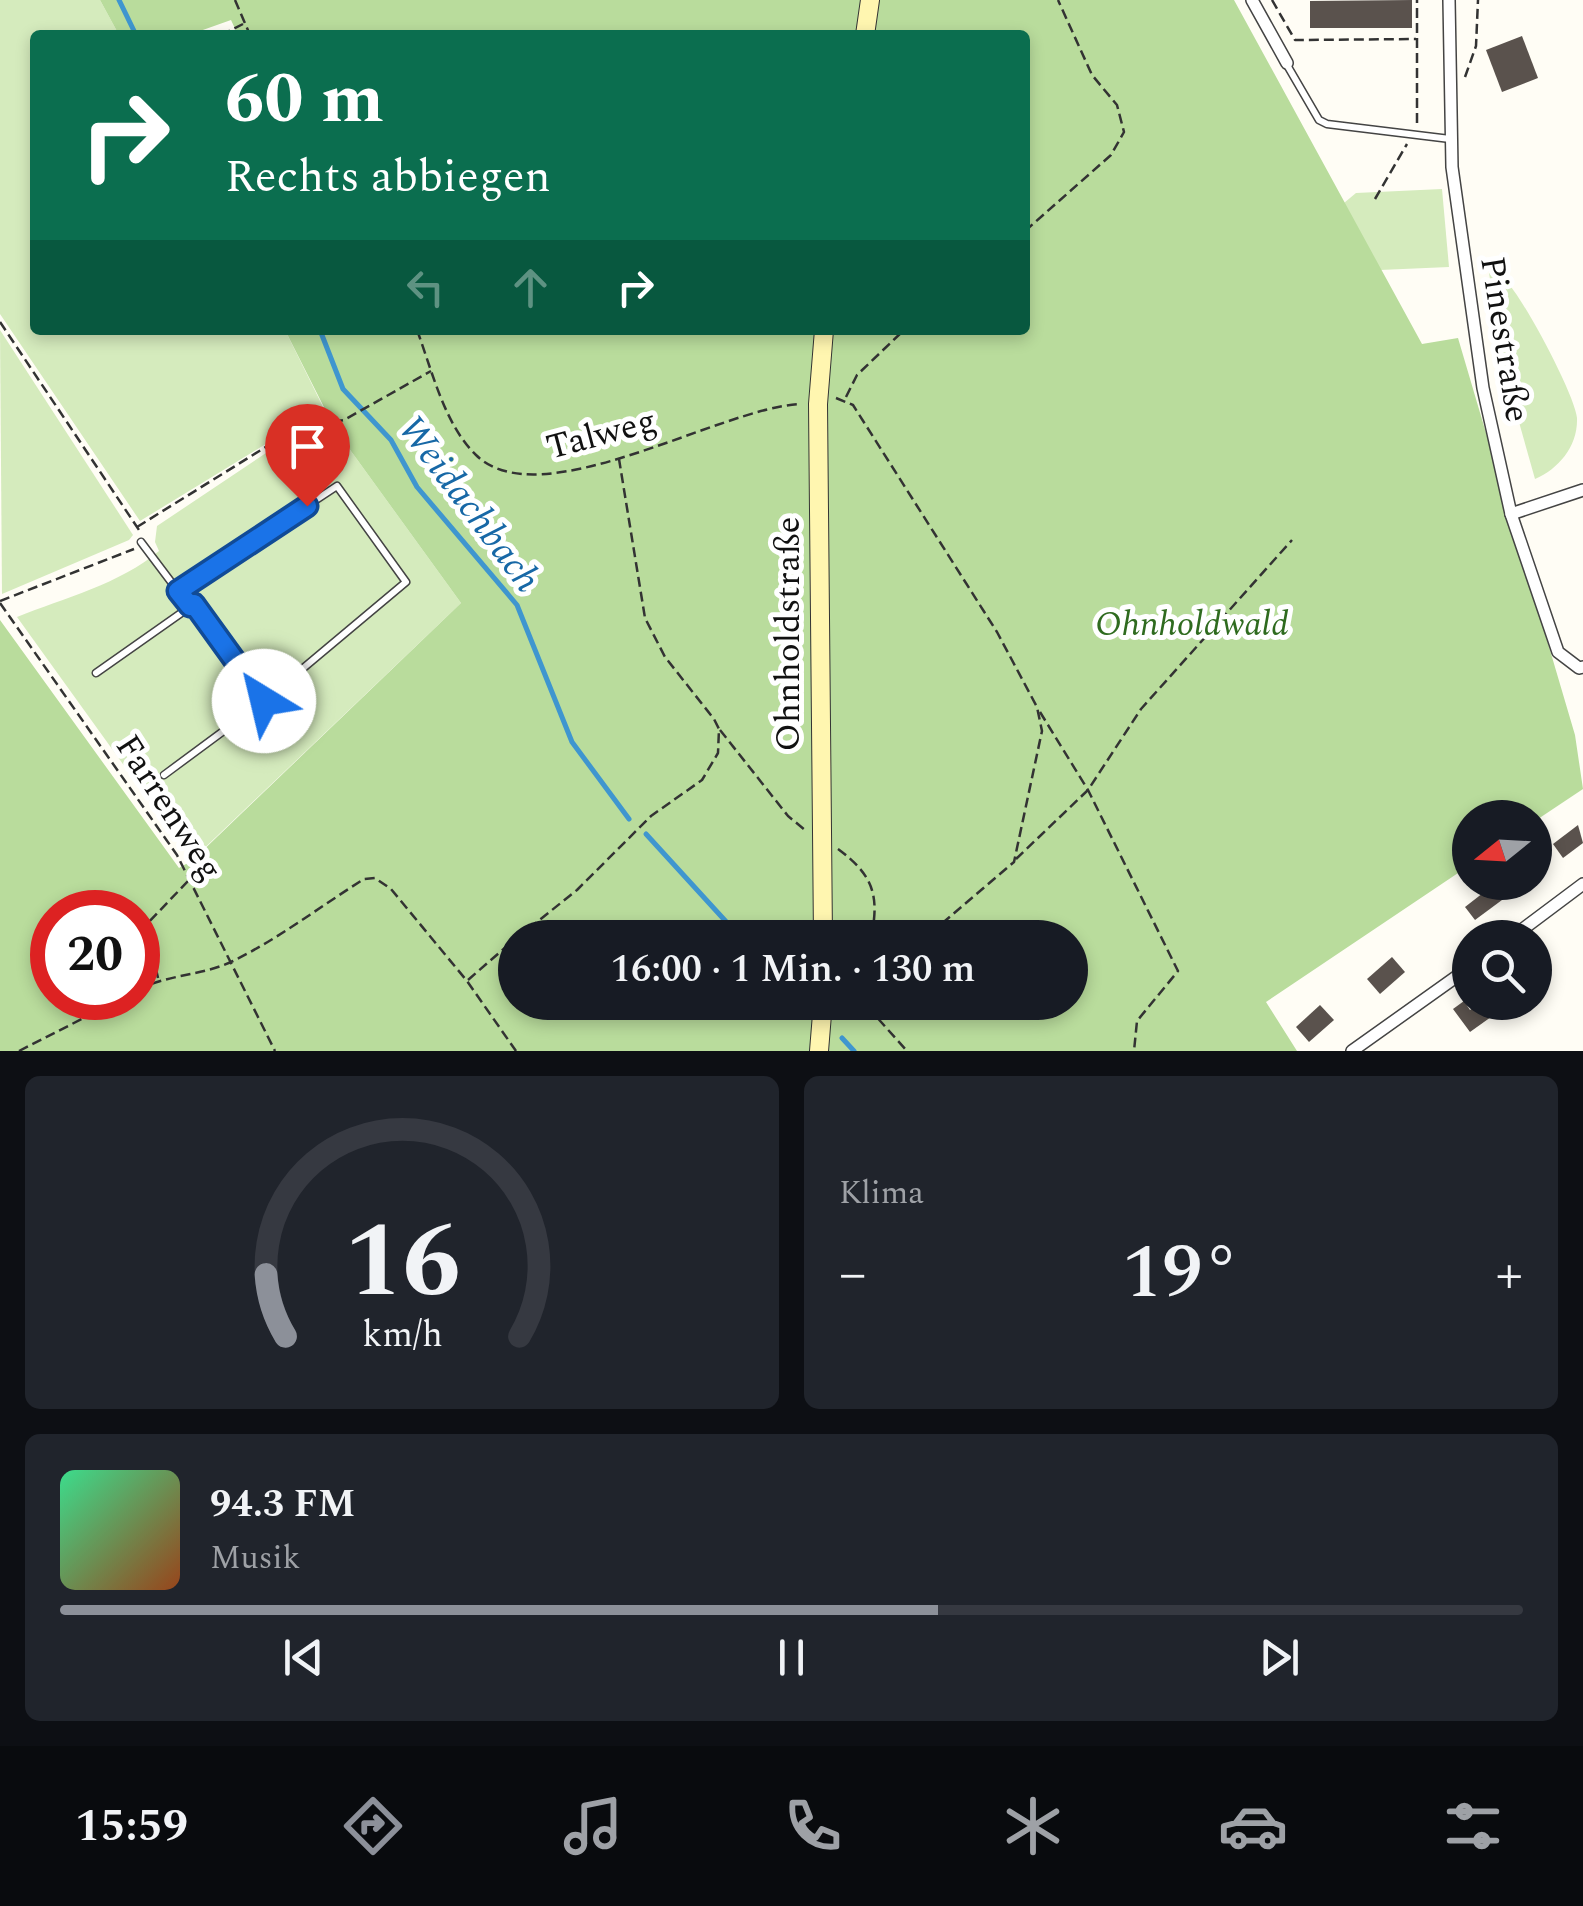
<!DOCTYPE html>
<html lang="de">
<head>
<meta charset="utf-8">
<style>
  body { margin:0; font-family:Spectral,serif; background:#20242c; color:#f1f3f6; height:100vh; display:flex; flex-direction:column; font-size:38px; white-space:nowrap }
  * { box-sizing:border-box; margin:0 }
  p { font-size:32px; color:#9ea1a6 }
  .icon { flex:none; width:55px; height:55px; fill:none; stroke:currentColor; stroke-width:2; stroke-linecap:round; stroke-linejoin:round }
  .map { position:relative; height:1051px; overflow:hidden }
  .panel { display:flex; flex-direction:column; gap:25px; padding:25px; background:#0d0f14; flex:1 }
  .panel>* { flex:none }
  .top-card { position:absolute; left:30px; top:30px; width:1000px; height:305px; border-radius:10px; box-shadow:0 5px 15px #0003; background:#0b6e4f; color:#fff; overflow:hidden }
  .needle { width:65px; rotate:252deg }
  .controls { position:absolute; left:1452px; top:800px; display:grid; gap:20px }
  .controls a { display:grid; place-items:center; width:100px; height:100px; border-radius:50%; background:#171b24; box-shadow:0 5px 15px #0003; font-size:50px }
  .speed { position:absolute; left:30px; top:890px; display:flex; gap:20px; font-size:50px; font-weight:700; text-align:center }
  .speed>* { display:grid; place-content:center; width:130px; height:130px; border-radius:50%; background:#171b24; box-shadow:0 5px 15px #0003; line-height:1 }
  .speed .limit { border:15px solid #d22; background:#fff; color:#111 }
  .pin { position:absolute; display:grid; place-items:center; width:85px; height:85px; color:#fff; margin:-102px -42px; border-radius:50% 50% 50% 0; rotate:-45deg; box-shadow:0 0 10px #0007 }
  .pin .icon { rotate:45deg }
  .me { position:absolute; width:110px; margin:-55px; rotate:324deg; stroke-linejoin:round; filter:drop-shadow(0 0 8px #0008) }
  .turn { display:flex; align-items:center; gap:35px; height:210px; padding:0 30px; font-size:45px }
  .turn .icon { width:130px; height:130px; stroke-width:2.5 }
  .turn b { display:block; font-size:70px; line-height:85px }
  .lanes { display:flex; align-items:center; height:95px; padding:0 30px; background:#0003; justify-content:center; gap:50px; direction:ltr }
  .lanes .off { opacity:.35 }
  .big { font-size:75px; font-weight:600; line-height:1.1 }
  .panel .card { flex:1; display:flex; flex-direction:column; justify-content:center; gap:15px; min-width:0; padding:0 35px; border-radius:15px; background:#20242c }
  .panel .dial { align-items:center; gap:0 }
  .dial svg { height:260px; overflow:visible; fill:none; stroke:#363941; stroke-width:7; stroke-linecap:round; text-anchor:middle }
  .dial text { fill:#f1f3f6; stroke:none }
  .song { display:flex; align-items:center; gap:30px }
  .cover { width:120px; height:120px; border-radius:15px; background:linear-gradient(135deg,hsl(150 70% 55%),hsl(20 70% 35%)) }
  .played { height:10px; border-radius:5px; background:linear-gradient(90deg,#8c9099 60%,#363941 60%) }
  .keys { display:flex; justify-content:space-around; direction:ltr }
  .heat { display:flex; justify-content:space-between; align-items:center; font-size:55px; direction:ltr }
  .panel .tiles { flex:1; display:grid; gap:25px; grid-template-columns:1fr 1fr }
  .card:last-child { grid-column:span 2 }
  .trip { position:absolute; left:498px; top:920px; width:590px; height:100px; border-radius:50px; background:#171b24; box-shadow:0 5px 15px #0003; font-weight:600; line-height:100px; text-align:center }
  .tab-bar { display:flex; height:160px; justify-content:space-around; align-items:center; background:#090b0e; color:#9ea1a6 }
  .tab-bar .icon { width:70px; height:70px }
  .tab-bar .selected { color:#8c9099 }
  .tab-bar b { font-size:45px; color:#f1f3f6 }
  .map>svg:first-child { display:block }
  .green { fill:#d5ebbd }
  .forest { fill:#b9dc9c; fill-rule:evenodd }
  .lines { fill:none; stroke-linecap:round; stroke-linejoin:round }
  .stream { stroke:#3f96cf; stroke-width:5 }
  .building { fill:#5a524d }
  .service-casing { stroke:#444; stroke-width:9 }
  .minor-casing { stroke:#444; stroke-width:14 }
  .secondary-casing { stroke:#333; stroke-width:20 }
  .path { stroke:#333; stroke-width:2.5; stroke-dasharray:10 5; stroke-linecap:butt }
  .service { stroke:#fff; stroke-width:6 }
  .minor { stroke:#fff; stroke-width:11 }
  .secondary { stroke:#fff6b0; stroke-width:18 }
  .route-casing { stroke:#114b97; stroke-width:25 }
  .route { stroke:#1a73e8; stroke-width:18 }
  .labels { text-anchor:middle; stroke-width:10; stroke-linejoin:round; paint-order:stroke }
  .street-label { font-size:35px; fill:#111; stroke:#fff }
  .park-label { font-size:35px; font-style:italic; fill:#2f6b1f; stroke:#fff }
  .water-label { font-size:38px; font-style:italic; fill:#1768a6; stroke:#fff }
</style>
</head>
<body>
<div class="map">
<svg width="1583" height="1051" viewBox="0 0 1583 1051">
  <rect width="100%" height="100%" fill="#fffdf5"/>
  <g class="green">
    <path d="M0,0h100l19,35h-84v295h250l45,91 -33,4 -157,96 -140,-207z"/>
    <path d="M1442,189l7,78 -69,3 -36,-67 12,-10z"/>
    <path d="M1489,273c5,2 10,2 15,6 17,14 71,116 73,139 1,28 -18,51 -42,61l-29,-103z"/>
    <path d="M0,330l133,205 -4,5 -127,54z"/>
    <path d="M335,429l126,174 -269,257 -175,-243c47,-19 103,-33 142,-66l-4,-9 2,-16 133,-89z"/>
  </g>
  <path class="forest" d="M100,0h1134l188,344 36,-6 117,397 8,54 -48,32v-3h-65v47l-204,137 31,49h-1297v-431l179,248 14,-8 268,-257 -126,-174 -50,-99h740v-295h-787l-7,-15 -31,11 1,4h-82zM52,912h86v86h-86zM515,938h555v64h-555z"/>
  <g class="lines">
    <g class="stream">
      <path d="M119,0l17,35"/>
      <path d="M320,330l23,59 48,51 26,47 100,118 55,137 57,77"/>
      <path d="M646,834l95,104"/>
      <path d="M842,1038l12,13"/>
    </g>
  </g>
  <g class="building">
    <path d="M1412,0v28h-102v-27z"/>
    <path d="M1522,36l16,42 -36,14 -16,-42z"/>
    <path d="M1578,825l5,18 -20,15 -10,-14z"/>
    <path d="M1492,886l10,14 -27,20 -10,-13z"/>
    <path d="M1392,957l13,15 -25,22 -13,-15z"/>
    <path d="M1464,1001l6,9 11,-8h31l-42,30 -17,-23z"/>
    <path d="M1320,1005l14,15 -25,22 -13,-15z"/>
  </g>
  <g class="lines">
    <defs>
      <g id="service">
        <path d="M1287,65l32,55 8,4 123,15"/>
        <path d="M141,542l49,65"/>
        <path d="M96,673l98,-69 70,97"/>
        <path d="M164,775l100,-74 142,-119 -69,-96 -159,105"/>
      </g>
      <g id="minor">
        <path d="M1252,0l35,63"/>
        <path d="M1449,0l3,167 31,221 28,126 47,138 21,16 4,-1"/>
        <path d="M1511,514l72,-24"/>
        <path d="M1511,938l72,-54"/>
        <path d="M1352,1051l118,-84"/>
      </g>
      <g id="secondary">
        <path d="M865,35l5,-35"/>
        <path d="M823,938l-5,-534 6,-74"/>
        <path d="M819,1051l4,-49"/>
      </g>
    </defs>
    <use href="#service" class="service-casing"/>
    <use href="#minor" class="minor-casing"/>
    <use href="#secondary" class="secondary-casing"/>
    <g class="path">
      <path d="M235,0l15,35"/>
      <path d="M1272,0l23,40 121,-1"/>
      <path d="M221,35l22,-11"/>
      <path d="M1465,77l11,-31 2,-46"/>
      <path d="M1417,123v-123"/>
      <path d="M1375,199l32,-55"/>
      <path d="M1025,231l86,-76 13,-23 -7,-27 -25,-30 -34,-75"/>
      <path d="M0,322l139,208"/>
      <path d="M417,330c15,40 27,94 59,125 64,63 243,-47 324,-51"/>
      <path d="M846,397l11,-22 47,-45"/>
      <path d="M836,398l17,7 144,227 40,75 5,24 -28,131 -89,76"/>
      <path d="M137,527l161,-100 46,-7 87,-49"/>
      <path d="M0,601l134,-52"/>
      <path d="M0,603l177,252 98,196"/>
      <path d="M1040,712l48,78 90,181 -41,50 -3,30"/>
      <path d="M720,730l68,86 17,14"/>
      <path d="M838,849c35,26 42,46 33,89"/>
      <path d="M1016,859l72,-69 53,-81 151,-169"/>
      <path d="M517,938l60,-48 74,-74 51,-36 16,-27 1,-24 -5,-10 -49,-62 -20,-39 -26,-159"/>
      <path d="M158,978l-12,-53 43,-45"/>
      <path d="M468,980l47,-41"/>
      <path d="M138,990c30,-16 64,-14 95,-29 45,-22 88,-55 131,-82l11,-1 16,11 76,92 49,70"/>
      <path d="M840,1007l25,-3 42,47"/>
      <path d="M19,1051l104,-53"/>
    </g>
    <use href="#service" class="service"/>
    <use href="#minor" class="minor"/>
    <use href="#secondary" class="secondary"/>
  </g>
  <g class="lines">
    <defs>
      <path id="route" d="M264,701l-70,-97 -4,2 -12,-15 129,-85"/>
    </defs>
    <use href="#route" class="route-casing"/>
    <use href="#route" class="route"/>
  </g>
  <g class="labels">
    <g class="street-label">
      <text transform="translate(1506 339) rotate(81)" y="12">Pinestraße</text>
      <text transform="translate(601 433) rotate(-15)" y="12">Talweg</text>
      <text transform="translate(787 634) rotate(-90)" y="12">Ohnholdstraße</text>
      <text transform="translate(170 807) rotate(57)" y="12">Farrenweg</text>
    </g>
    <g class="park-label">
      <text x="1192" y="635">Ohnholdwald</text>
    </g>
    <g class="water-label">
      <text transform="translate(470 503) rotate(53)" y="13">Weidachbach</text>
    </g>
  </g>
</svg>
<div class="controls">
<a><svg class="needle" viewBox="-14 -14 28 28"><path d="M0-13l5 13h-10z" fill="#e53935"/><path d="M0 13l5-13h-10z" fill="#9ea1a6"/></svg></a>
<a><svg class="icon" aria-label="search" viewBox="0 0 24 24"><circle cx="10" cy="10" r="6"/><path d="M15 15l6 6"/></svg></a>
</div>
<div class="speed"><div class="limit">20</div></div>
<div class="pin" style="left:307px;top:506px;background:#d93025"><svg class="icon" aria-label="arrive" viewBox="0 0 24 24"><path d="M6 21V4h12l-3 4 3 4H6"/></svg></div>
<svg class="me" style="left:264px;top:701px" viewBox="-20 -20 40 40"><circle r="19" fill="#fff"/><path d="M0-13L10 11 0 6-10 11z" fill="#1a73e8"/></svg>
<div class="trip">16:00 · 1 Min. · 130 m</div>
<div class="top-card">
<div class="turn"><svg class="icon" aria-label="right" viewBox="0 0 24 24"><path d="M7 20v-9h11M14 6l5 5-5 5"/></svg><div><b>60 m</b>Rechts abbiegen</div></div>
<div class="lanes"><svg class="icon off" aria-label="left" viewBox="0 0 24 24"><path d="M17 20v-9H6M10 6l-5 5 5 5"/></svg><svg class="icon off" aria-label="ahead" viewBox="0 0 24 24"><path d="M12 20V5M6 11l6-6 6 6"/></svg><svg class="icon" aria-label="right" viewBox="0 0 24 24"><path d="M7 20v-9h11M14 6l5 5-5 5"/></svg></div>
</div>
</div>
<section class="panel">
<div class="tiles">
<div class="card dial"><svg viewBox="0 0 100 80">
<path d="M14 69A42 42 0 1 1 86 69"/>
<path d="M14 69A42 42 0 0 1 8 50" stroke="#8c9099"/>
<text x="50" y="56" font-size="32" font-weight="700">16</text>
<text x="50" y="72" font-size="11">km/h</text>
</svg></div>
<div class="card"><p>Klima</p>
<div class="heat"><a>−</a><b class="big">19°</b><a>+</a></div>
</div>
<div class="card">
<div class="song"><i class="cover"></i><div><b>94.3 FM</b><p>Musik</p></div></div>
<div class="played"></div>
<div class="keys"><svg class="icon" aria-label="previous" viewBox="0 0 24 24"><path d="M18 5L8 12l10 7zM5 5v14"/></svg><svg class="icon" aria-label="pause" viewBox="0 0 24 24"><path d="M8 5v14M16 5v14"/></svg><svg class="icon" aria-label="next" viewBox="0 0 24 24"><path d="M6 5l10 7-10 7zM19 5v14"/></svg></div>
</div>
</div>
</section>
<nav class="tab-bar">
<b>15:59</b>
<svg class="icon selected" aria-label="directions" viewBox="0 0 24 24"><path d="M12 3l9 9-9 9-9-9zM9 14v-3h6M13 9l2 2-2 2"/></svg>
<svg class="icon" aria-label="music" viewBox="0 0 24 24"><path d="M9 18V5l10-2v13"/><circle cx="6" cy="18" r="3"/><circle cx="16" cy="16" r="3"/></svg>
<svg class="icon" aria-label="phone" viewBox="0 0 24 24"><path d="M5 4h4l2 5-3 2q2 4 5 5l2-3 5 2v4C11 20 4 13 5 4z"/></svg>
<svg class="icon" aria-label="climate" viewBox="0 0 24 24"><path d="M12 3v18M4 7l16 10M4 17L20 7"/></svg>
<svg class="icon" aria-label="car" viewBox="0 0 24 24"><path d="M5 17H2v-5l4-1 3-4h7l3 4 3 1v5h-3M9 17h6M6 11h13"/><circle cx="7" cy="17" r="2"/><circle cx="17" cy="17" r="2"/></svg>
<svg class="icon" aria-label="filters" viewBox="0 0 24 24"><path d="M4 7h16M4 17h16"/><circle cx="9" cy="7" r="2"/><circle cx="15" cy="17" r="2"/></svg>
</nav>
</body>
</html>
